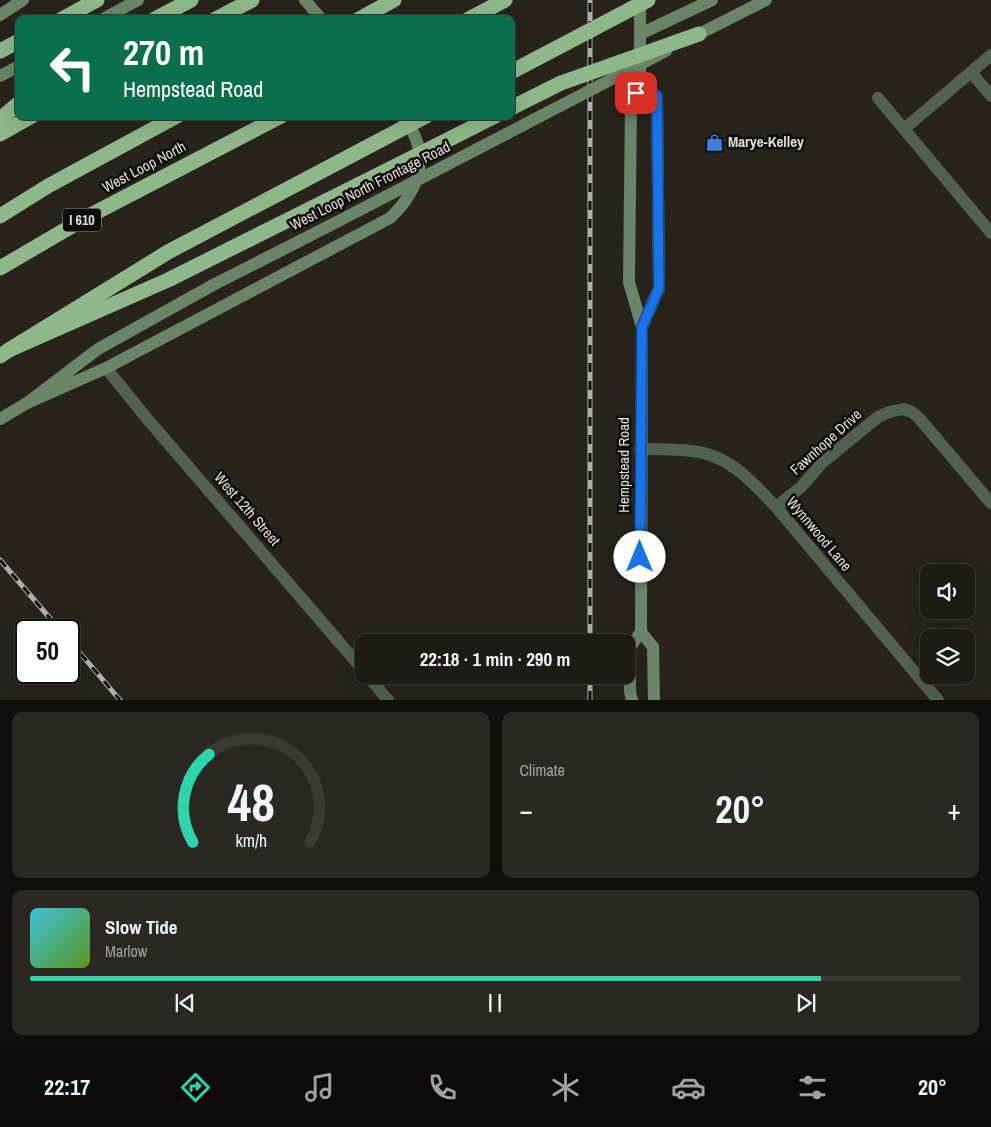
<!DOCTYPE html>
<html lang="en">
<head>
<meta charset="utf-8">
<style>
  body { margin:0; font-family:"Archivo Narrow",sans-serif; background:#2b2822; color:#f1f3f6; height:100vh; display:flex; flex-direction:column; font-size:19px; white-space:nowrap }
  * { box-sizing:border-box; margin:0 }
  p { font-size:16px; color:#a1a1a0 }
  .icon { flex:none; width:28px; height:28px; fill:none; stroke:currentColor; stroke-width:2; stroke-linecap:round; stroke-linejoin:round }
  .map { position:relative; height:700px; overflow:hidden }
  .drawer { display:flex; flex-direction:column; gap:12px; padding:12px; background:#100f0c; flex:1 }
  .drawer>* { flex:none }
  .hud { position:absolute; left:15px; top:15px; width:500px; height:105px; border-radius:10px; box-shadow:0 5px 20px #0002,0 0 0 1px #3c3934; background:#0b6e4f; color:#fff; overflow:hidden }
  .tools { position:absolute; left:920px; top:564px; display:grid; gap:10px }
  .tools a { display:grid; place-items:center; width:55px; height:55px; border-radius:10px; background:#1e1b15; box-shadow:0 5px 20px #0002,0 0 0 1px #3c3934; font-size:25px }
  .speed { position:absolute; left:15px; top:619px; display:flex; gap:10px; font-size:25px; font-weight:700; text-align:center }
  .speed>* { display:grid; place-content:center; width:65px; height:65px; border-radius:50%; background:#1e1b15; box-shadow:0 5px 20px #0002,0 0 0 1px #3c3934; line-height:1 }
  .speed .limit { border:2px solid #111; border-radius:8px; background:#fff; color:#111 }
  .pin { position:absolute; display:grid; place-items:center; width:42px; height:42px; color:#fff; margin:-21px; border-radius:10px; box-shadow:0 2px 8px #0006 }
  .me { position:absolute; width:55px; margin:-28px; rotate:0deg; stroke-linejoin:round; filter:drop-shadow(0 0 4px #0008) }
  .turn { display:flex; align-items:center; gap:18px; height:105px; padding:0 25px; font-size:22px }
  .turn .icon { width:65px; height:65px; stroke-width:2.5 }
  .turn b { display:block; font-size:35px; line-height:42px }
  .big { font-size:38px; font-weight:800; line-height:1.1 }
  .drawer .widget { flex:1; display:flex; flex-direction:column; justify-content:center; gap:8px; min-width:0; padding:0 18px; border-radius:10px; background:#2b2822 }
  .drawer .dial { align-items:center; gap:0 }
  .dial svg { height:130px; overflow:visible; fill:none; stroke:#3c3934; stroke-width:7; stroke-linecap:round; text-anchor:middle }
  .dial text { fill:#f1f3f6; stroke:none }
  .song { display:flex; align-items:center; gap:15px }
  .cover { width:60px; height:60px; border-radius:8px; background:linear-gradient(135deg,hsl(190 70% 55%),hsl(90 70% 35%)) }
  .played { height:5px; border-radius:2px; background:linear-gradient(90deg,#2cd5ab 85%,#3c3934 85%) }
  .keys { display:flex; justify-content:space-around; direction:ltr }
  .heat { display:flex; justify-content:space-between; align-items:center; font-size:28px; direction:ltr }
  .drawer .tiles { flex:1; display:grid; gap:12px; grid-template-columns:1fr 1fr }
  .widget:last-child { grid-column:span 2 }
  .trip { position:absolute; left:355px; top:634px; width:280px; height:50px; border-radius:10px; background:#1e1b15; box-shadow:0 5px 20px #0002,0 0 0 1px #3c3934; font-weight:800; line-height:50px; text-align:center }
  .menu { display:flex; height:80px; justify-content:space-around; align-items:center; background:#0c0b08; color:#a1a1a0 }
  .menu .icon { width:35px; height:35px }
  .menu .current { color:#2cd5ab }
  .menu b { font-size:22px; color:#f1f3f6 }
  .map>svg:first-child { display:block }
  .lines { fill:none; stroke-linecap:round; stroke-linejoin:round }
  .minor { stroke:#51624f; stroke-width:12 }
  .tertiary { stroke:#51624f; stroke-width:12 }
  .secondary { stroke:#6a8567; stroke-width:12 }
  .motorway { stroke:#8eb889; stroke-width:15 }
  .rail-casing { stroke:#b2afa9; stroke-width:5 }
  .rail { stroke:#0f0d0a; stroke-width:3; stroke-dasharray:9; stroke-linecap:butt }
  .secondary-bridge { stroke:#6a8567; stroke-width:12 }
  .motorway-bridge { stroke:#8eb889; stroke-width:15 }
  .route-casing { stroke:#114b97; stroke-width:12 }
  .route { stroke:#1a73e8; stroke-width:9 }
  .labels { text-anchor:middle; stroke-width:5; stroke-linejoin:round; paint-order:stroke }
  .shield { fill:#0f0d0a; stroke:#a19f9a; stroke-width:1 }
  .shield-label { font-size:14px; font-weight:bold; fill:#e0ddd8 }
  .poi-label { font-size:15px; font-weight:bold; fill:#e0ddd8; stroke:#0f0d0a; text-anchor:start }
  .street-label { font-size:15px; fill:#e0ddd8; stroke:#0f0d0a }
</style>
</head>
<body>
<div class="map">
<svg width="991" height="700" viewBox="0 0 991 700">
  <rect width="100%" height="100%" fill="#28241c"/>
  <g class="lines">
    <g class="minor">
      <path d="M991,55l-87,74 87,104"/>
      <path d="M971,72l20,24"/>
      <path d="M878,98l26,31"/>
      <path d="M640,449c17,0 34,0 51,2 37,3 61,30 85,56l162,193"/>
      <path d="M776,507l25,-20 22,-25 55,-45 11,-5 14,-3 9,3 7,6 72,85"/>
    </g>
    <g class="tertiary">
      <path d="M106,368l43,53 215,250"/>
      <path d="M367,675l21,25"/>
    </g>
    <g class="secondary">
      <path d="M305,0l16,19"/>
      <path d="M0,15l23,-15"/>
      <path d="M103,19l35,-19"/>
      <path d="M640,34l72,-34"/>
      <path d="M699,34l67,-34"/>
      <path d="M0,76l19,-10"/>
      <path d="M640,84l17,12 2,192 -17,39"/>
      <path d="M27,403l79,-35 284,-150c31,-29 42,-67 12,-102"/>
      <path d="M0,419l27,-16 71,-54 115,-64 116,-59"/>
      <path d="M641,632l12,15 1,53"/>
      <path d="M632,700l-2,-8v-45l11,-15 1,-305 -13,-45 2,-179 9,-19v-84"/>
    </g>
    <g class="motorway">
      <path d="M62,19l35,-19"/>
      <path d="M155,19l36,-19"/>
      <path d="M216,19l36,-19"/>
      <path d="M359,19l35,-19"/>
      <path d="M469,19l36,-19"/>
      <path d="M0,51l19,-10"/>
      <path d="M0,119l19,-16"/>
      <path d="M0,134l32,-18"/>
      <path d="M0,216l48,-30 129,-70"/>
      <path d="M0,268l89,-52 192,-100"/>
      <path d="M0,356l9,-6 159,-70 214,-107"/>
    </g>
    <defs>
      <g id="rail">
        <path d="M0,560l60,70"/>
        <path d="M69,640l51,60"/>
        <path d="M590,642v-642"/>
        <path d="M590,700v-25"/>
      </g>
    </defs>
    <use href="#rail" class="rail-casing"/>
    <use href="#rail" class="rail"/>
    <path class="secondary-bridge" d="M329,226l337,-175"/>
    <g class="motorway-bridge">
      <path d="M511,72l137,-72"/>
      <path d="M511,108l50,-25 138,-49"/>
      <path d="M382,173l113,-57"/>
      <path d="M9,350l159,-98 258,-136"/>
    </g>
  </g>
  <g class="lines">
    <defs>
      <path id="route" d="M636,93l4,-9 17,12 2,192 -17,39 -2,230"/>
    </defs>
    <use href="#route" class="route-casing"/>
    <use href="#route" class="route"/>
  </g>
  <defs>
    <symbol id="shop-bare" viewBox="-9 -9 18 18"><path d="M-5-2.5h2.3a2.7 3.5 0 0 1 5.4 0H5L5.5 6h-11ZM-1.5-2.5h3a1.5 2.3 0 0 0-3 0Z" fill="#3f7fe0" stroke="#0f0d0a" stroke-width="2.5" paint-order="stroke"/></symbol>
  </defs>
  <g fill-rule="evenodd">
    <use href="#shop-bare" x="702" y="130" width="25" height="25"/>
  </g>
  <g class="labels">
    <rect class="shield" x="63" y="208.5" width="38" height="23" rx="4"/>
    <g class="shield-label">
      <text x="82" y="225">I 610</text>
    </g>
    <g class="poi-label">
      <text x="728" y="147">Marye-Kelley</text>
    </g>
    <g class="street-label">
      <text transform="translate(144 167) rotate(-28)" y="5">West Loop North</text>
      <text transform="translate(370 186) rotate(-27)" y="5">West Loop North Frontage Road</text>
      <text transform="translate(826 442) rotate(-42)" y="5">Fawnhope Drive</text>
      <text transform="translate(624 465) rotate(-90)" y="5">Hempstead Road</text>
      <text transform="translate(247 509) rotate(49)" y="5">West 12th Street</text>
      <text transform="translate(819 534) rotate(50)" y="5">Wynnwood Lane</text>
    </g>
  </g>
</svg>
<div class="tools">
<a><svg class="icon" aria-label="sound" viewBox="0 0 24 24"><path d="M4 9h4l5-4v14l-5-4H4zM17 9q2 3 0 6"/></svg></a>
<a><svg class="icon" aria-label="layers" viewBox="0 0 24 24"><path d="M12 4l9 5-9 5-9-5zM3 14l9 5 9-5"/></svg></a>
</div>
<div class="speed"><div class="limit">50</div></div>
<div class="pin" style="left:636px;top:93px;background:#d93025"><svg class="icon" aria-label="arrive" viewBox="0 0 24 24"><path d="M6 21V4h12l-3 4 3 4H6"/></svg></div>
<svg class="me" style="left:640px;top:557px" viewBox="-20 -20 40 40"><circle r="19" fill="#fff"/><path d="M0-13L10 11 0 6-10 11z" fill="#1a73e8"/></svg>
<div class="trip">22:18 · 1 min · 290 m</div>
<div class="hud">
<div class="turn"><svg class="icon" aria-label="left" viewBox="0 0 24 24"><path d="M17 20v-9H6M10 6l-5 5 5 5"/></svg><div><b>270 m</b>Hempstead Road</div></div>
</div>
</div>
<section class="drawer">
<div class="tiles">
<div class="widget dial"><svg viewBox="0 0 100 80">
<path d="M14 69A42 42 0 1 1 86 69"/>
<path d="M14 69A42 42 0 0 1 24 15" stroke="#2cd5ab"/>
<text x="50" y="56" font-size="32" font-weight="700">48</text>
<text x="50" y="72" font-size="11">km/h</text>
</svg></div>
<div class="widget"><p>Climate</p>
<div class="heat"><a>−</a><b class="big">20°</b><a>+</a></div>
</div>
<div class="widget">
<div class="song"><i class="cover"></i><div><b>Slow Tide</b><p>Marlow</p></div></div>
<div class="played"></div>
<div class="keys"><svg class="icon" aria-label="previous" viewBox="0 0 24 24"><path d="M18 5L8 12l10 7zM5 5v14"/></svg><svg class="icon" aria-label="pause" viewBox="0 0 24 24"><path d="M8 5v14M16 5v14"/></svg><svg class="icon" aria-label="next" viewBox="0 0 24 24"><path d="M6 5l10 7-10 7zM19 5v14"/></svg></div>
</div>
</div>
</section>
<nav class="menu">
<b>22:17</b>
<svg class="icon current" aria-label="directions" viewBox="0 0 24 24"><path d="M12 3l9 9-9 9-9-9zM9 14v-3h6M13 9l2 2-2 2"/></svg>
<svg class="icon" aria-label="music" viewBox="0 0 24 24"><path d="M9 18V5l10-2v13"/><circle cx="6" cy="18" r="3"/><circle cx="16" cy="16" r="3"/></svg>
<svg class="icon" aria-label="phone" viewBox="0 0 24 24"><path d="M5 4h4l2 5-3 2q2 4 5 5l2-3 5 2v4C11 20 4 13 5 4z"/></svg>
<svg class="icon" aria-label="climate" viewBox="0 0 24 24"><path d="M12 3v18M4 7l16 10M4 17L20 7"/></svg>
<svg class="icon" aria-label="car" viewBox="0 0 24 24"><path d="M5 17H2v-5l4-1 3-4h7l3 4 3 1v5h-3M9 17h6M6 11h13"/><circle cx="7" cy="17" r="2"/><circle cx="17" cy="17" r="2"/></svg>
<svg class="icon" aria-label="filters" viewBox="0 0 24 24"><path d="M4 7h16M4 17h16"/><circle cx="9" cy="7" r="2"/><circle cx="15" cy="17" r="2"/></svg>
<b>20°</b>
</nav>
</body>
</html>
